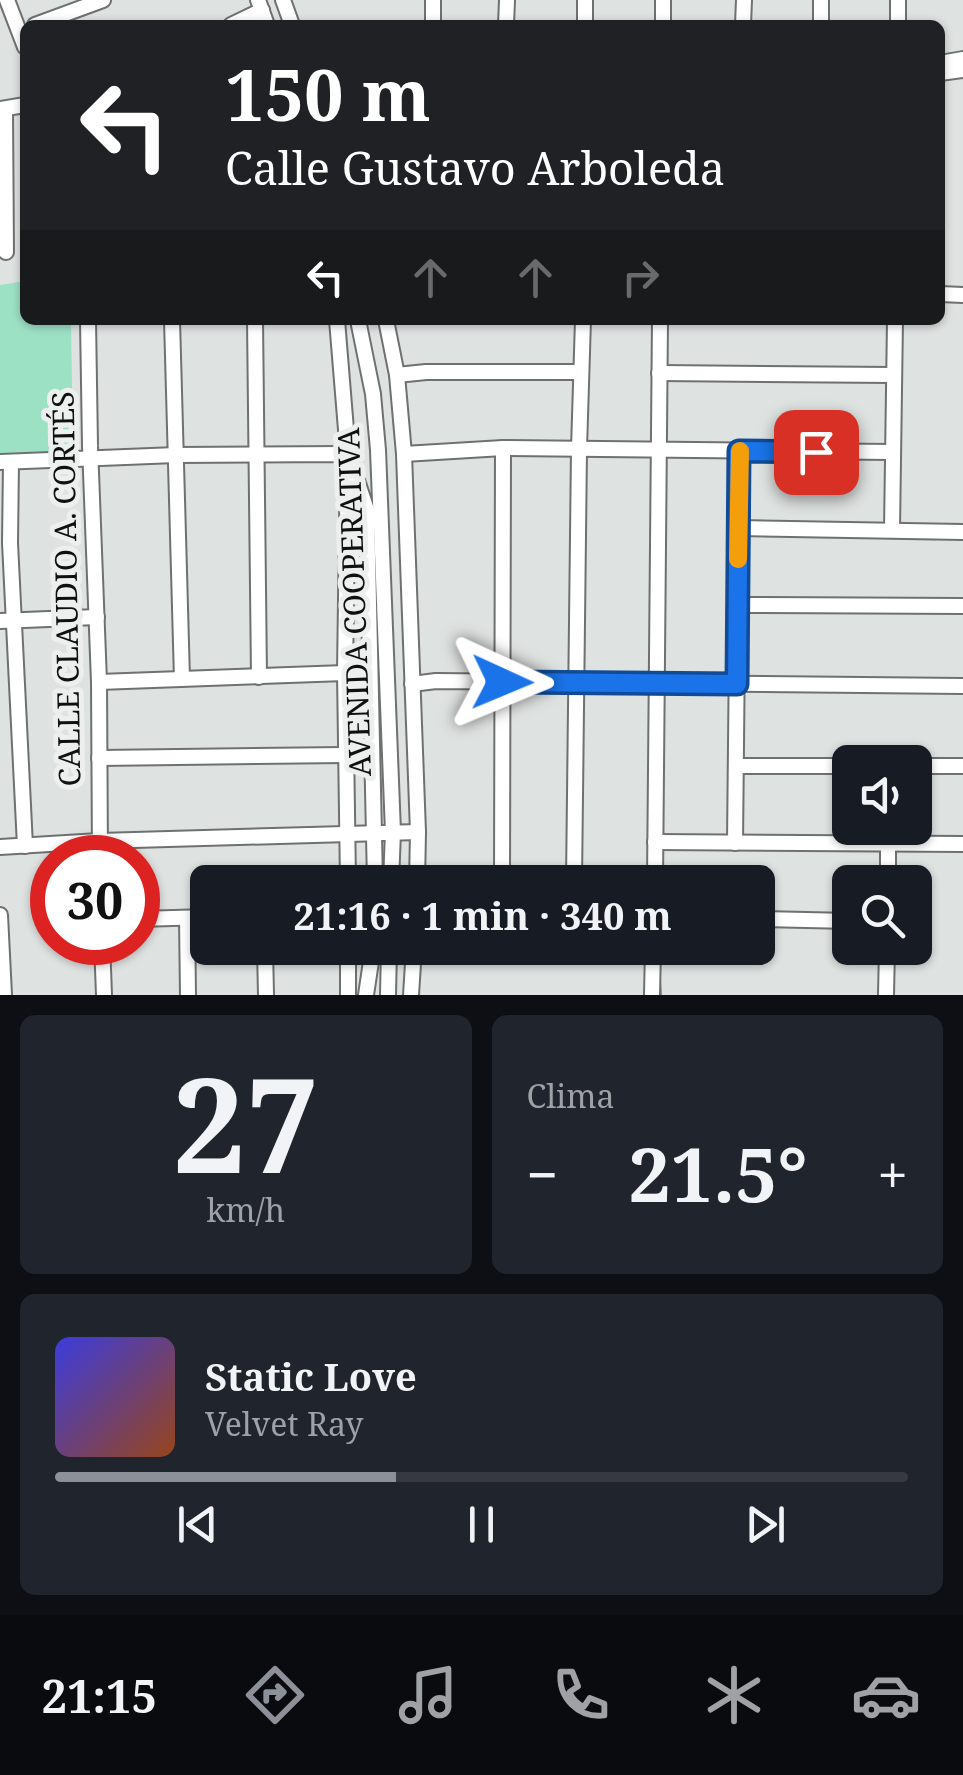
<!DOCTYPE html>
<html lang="es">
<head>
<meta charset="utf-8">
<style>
  body { margin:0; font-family:"Noto Serif",serif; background:#20242c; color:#f1f3f6; height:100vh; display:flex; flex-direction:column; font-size:38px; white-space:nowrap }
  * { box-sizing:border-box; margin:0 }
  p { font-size:32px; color:#9ea1a6 }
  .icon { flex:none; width:55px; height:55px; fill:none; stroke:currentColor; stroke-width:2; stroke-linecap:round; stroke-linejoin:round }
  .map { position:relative; height:995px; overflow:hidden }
  .sheet { display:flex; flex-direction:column; gap:20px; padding:20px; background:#0d0f14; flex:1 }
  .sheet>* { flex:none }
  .hud { position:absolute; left:20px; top:20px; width:925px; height:305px; border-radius:15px; box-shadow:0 2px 8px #0004; background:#202124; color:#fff; overflow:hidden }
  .tools { position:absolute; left:832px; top:745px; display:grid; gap:20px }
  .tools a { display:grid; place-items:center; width:100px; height:100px; border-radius:15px; background:#171b24; box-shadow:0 2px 8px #0004; font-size:50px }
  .speed { position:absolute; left:30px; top:835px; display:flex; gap:20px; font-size:50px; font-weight:700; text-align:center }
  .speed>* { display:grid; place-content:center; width:130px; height:130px; border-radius:50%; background:#171b24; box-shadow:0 2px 8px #0004; line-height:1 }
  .speed .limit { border:15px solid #d22; background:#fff; color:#111 }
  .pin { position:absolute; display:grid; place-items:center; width:85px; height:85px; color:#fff; margin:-42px; border-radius:20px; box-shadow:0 5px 15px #0006 }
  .me { position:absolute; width:110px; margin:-55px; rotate:91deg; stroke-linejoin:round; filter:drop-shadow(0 0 8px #0008) }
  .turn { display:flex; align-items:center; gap:35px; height:210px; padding:0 40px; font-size:45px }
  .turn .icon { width:130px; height:130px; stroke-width:2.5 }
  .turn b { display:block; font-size:70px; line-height:85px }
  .lanes { display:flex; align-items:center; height:95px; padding:0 40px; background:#0003; justify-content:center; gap:50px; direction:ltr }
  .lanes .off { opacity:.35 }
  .big { font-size:75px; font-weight:700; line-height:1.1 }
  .sheet .widget { flex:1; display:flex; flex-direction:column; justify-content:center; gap:15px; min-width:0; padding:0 35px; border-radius:15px; background:#20242c }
  .sheet .dial { align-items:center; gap:0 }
  .dial b { font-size:130px; line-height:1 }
  .song { display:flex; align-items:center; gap:30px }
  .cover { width:120px; height:120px; border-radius:15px; background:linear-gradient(135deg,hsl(240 70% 55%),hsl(20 70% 35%)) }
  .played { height:10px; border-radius:5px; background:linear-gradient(90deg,#8c9099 40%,#363941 40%) }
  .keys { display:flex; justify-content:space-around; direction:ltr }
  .heat { display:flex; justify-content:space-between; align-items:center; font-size:55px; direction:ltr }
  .sheet .tiles { flex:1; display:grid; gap:20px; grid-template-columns:1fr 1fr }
  .widget:last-child { grid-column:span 2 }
  .trip { position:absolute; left:190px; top:865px; width:585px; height:100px; border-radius:15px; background:#171b24; box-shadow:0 2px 8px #0004; font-weight:700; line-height:100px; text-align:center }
  .tabs { display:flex; height:160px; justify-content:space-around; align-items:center; background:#090b0e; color:#9ea1a6 }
  .tabs .icon { width:70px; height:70px }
  .tabs .selected { color:#8c9099 }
  .tabs b { font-size:45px; color:#f1f3f6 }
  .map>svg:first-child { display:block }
  .green { fill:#9de1c5 }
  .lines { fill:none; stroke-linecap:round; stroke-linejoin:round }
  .stream { stroke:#47aa87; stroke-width:4 }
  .minor-casing { stroke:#6e7170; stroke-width:18 }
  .minor { stroke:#fff; stroke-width:14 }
  .route-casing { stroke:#114b97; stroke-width:25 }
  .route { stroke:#1a73e8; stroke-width:18 }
  .slow { stroke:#f59e0b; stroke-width:18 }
  .labels { text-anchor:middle; stroke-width:10; stroke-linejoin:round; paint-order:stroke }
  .street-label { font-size:30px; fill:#0f1010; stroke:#ecefed }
</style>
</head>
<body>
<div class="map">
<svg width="963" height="995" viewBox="0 0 963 995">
  <rect width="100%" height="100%" fill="#dee2e0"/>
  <path class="green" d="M25,281v39h46l2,144h-73v-179z"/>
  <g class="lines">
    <path class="stream" d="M659,980l1,15"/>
    <defs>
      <g id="minor">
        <path d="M7,0l18,47"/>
        <path d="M258,0l9,25"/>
        <path d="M283,0l9,25"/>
        <path d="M35,25l68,-25"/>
        <path d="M231,25l31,-15"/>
        <path d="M433,25v-25"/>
        <path d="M506,25l1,-25"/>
        <path d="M585,25v-25"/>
        <path d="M663,25v-25"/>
        <path d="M743,25l1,-25"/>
        <path d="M821,25v-25"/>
        <path d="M898,25v-25"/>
        <path d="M940,63l23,-4"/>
        <path d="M940,73l23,-3"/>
        <path d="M0,109l25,-4"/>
        <path d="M5,109l1,143"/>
        <path d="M940,294l23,1"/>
        <path d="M88,320l2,126 9,236 1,176"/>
        <path d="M172,320l10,359"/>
        <path d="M255,320l4,357"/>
        <path d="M337,320l11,134 -3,219 3,209"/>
        <path d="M358,320l15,74 5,56 15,382 -2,50"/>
        <path d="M386,320l11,55 7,79 14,378 -1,50"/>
        <path d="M659,373l235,2"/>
        <path d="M397,375l29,-3h154"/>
        <path d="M404,454l99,-6 390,4"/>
        <path d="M0,462l176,-7 172,-1 19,56 8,372"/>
        <path d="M11,462l-1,81 15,303"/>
        <path d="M739,528l224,4"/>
        <path d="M892,530l3,-210"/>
        <path d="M737,605l226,1"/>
        <path d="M0,621l97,-4"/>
        <path d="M99,682l246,-9"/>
        <path d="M412,684l24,-3 527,5"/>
        <path d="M99,758l247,-3"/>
        <path d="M736,766h114"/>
        <path d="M915,766h48"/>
        <path d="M655,842l308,2"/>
        <path d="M735,843l4,-392"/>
        <path d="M0,847l99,-6 319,-9"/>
        <path d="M502,882l1,-434"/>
        <path d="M574,882l5,-433 4,-129"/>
        <path d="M655,882l5,-562"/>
        <path d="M888,882v-38"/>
        <path d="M0,915l4,80"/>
        <path d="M187,918l1,77"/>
        <path d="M138,919l70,-2"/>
        <path d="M758,919l92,2"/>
        <path d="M102,942l2,53"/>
        <path d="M265,948l1,47"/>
        <path d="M348,948v47"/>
        <path d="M366,995l7,-47"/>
        <path d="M388,995l1,-47"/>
        <path d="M411,995l3,-47"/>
        <path d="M652,995l1,-47"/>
        <path d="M886,995l1,-47"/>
      </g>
    </defs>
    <use href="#minor" class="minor-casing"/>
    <use href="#minor" class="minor"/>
  </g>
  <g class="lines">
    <defs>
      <path id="route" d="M502,682l235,2 2,-233 77,1"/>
    </defs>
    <use href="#route" class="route-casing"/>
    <use href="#route" class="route"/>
    <path class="slow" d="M738,559l2,-108"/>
  </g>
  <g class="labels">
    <g class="street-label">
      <text transform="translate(67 589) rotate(-91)" y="10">CALLE CLAUDIO A. CORTÉS</text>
      <text transform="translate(355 602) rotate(-92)" y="10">AVENIDA COOPERATIVA</text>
    </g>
  </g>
</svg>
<div class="tools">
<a><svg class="icon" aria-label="sound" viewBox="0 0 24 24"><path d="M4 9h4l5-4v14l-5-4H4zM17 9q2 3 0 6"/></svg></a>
<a><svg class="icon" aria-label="search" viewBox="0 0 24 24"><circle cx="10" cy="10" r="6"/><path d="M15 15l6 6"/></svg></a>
</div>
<div class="speed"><div class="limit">30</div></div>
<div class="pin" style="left:816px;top:452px;background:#d93025"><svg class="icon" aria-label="arrive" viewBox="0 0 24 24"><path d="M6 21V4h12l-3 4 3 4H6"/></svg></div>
<svg class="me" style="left:502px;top:682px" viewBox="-20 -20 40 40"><path d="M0-17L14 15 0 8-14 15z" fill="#1a73e8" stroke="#fff" stroke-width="4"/></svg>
<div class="trip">21:16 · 1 min · 340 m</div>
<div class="hud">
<div class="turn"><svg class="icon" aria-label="left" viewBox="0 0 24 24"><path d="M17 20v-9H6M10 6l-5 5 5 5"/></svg><div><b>150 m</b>Calle Gustavo Arboleda</div></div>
<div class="lanes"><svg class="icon" aria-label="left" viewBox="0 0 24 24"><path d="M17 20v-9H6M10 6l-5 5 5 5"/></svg><svg class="icon off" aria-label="ahead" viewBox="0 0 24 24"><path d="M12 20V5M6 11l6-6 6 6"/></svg><svg class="icon off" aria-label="ahead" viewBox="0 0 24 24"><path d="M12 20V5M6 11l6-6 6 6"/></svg><svg class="icon off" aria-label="right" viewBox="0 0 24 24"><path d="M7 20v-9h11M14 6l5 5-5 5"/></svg></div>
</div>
</div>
<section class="sheet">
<div class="tiles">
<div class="widget dial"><b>27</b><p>km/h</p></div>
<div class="widget"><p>Clima</p>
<div class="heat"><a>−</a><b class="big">21.5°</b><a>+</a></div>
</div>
<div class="widget">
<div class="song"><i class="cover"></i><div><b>Static Love</b><p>Velvet Ray</p></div></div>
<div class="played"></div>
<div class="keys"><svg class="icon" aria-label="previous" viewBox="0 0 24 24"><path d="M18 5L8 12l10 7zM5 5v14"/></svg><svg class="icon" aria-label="pause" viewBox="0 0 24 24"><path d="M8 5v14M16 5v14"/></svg><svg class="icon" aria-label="next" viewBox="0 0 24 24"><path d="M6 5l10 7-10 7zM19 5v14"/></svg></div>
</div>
</div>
</section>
<nav class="tabs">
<b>21:15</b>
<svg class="icon selected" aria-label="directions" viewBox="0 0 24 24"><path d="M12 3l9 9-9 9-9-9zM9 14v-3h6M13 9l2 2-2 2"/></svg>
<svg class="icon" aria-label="music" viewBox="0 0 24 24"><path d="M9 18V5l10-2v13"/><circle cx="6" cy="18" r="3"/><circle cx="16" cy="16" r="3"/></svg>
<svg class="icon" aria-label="phone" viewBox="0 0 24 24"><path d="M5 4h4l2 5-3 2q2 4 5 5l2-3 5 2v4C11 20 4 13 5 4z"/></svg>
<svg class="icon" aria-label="climate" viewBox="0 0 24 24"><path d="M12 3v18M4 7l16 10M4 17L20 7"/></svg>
<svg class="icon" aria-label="car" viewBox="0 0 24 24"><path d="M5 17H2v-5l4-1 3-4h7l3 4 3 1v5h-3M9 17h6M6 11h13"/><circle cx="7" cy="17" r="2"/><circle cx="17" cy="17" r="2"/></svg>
</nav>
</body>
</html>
